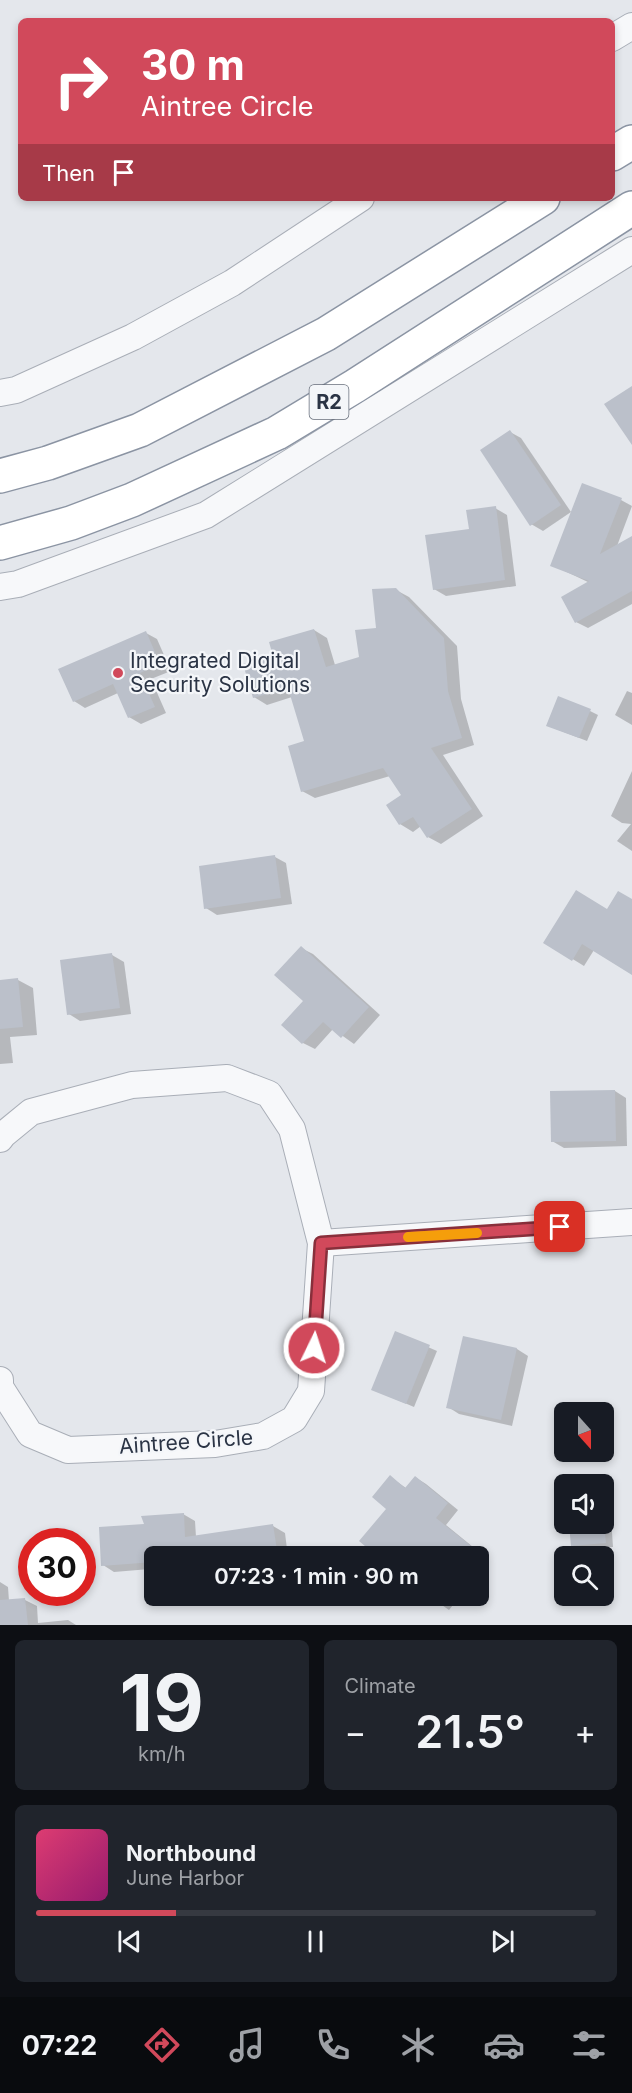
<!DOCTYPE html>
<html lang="en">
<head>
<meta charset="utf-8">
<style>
  body { margin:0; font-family:Inter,sans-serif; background:#20242c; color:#f1f3f6; height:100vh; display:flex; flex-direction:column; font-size:22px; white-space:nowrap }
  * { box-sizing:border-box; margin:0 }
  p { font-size:20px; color:#9ea1a6 }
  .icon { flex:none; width:33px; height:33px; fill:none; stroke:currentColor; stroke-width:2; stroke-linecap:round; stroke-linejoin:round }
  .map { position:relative; height:1625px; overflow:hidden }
  .sheet { display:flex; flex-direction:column; gap:15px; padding:15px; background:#0d0f14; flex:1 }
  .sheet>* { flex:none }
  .hud { position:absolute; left:18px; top:18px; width:597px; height:183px; border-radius:9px; box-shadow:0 3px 9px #0003; background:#d1495b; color:#fff; overflow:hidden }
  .needle { width:39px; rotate:159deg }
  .tools { position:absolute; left:554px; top:1402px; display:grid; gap:12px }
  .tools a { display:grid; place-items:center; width:60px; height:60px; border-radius:9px; background:#171b24; box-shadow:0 3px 9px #0003; font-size:30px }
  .speed { position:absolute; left:18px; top:1528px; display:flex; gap:12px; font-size:30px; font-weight:700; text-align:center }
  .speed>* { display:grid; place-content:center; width:78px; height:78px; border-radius:50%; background:#171b24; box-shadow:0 3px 9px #0003; line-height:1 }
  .speed .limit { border:9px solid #d22; background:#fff; color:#111 }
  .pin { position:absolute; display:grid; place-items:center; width:51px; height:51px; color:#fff; margin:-26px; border-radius:12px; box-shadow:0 3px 9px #0006 }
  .me { position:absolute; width:66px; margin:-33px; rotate:4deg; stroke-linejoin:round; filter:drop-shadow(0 0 4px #0008) }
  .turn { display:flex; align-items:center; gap:21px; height:126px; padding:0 24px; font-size:27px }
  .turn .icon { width:78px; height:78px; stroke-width:2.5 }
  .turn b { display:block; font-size:42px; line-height:51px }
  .then { display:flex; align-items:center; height:57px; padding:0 24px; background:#0003; gap:12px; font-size:22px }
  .big { font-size:45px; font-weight:600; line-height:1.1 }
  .sheet .tile { flex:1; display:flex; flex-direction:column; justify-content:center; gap:9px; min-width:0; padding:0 21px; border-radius:9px; background:#20242c }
  .sheet .dial { align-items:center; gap:0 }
  .dial b { font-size:78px; line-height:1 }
  .song { display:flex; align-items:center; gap:18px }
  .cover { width:72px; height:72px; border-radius:9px; background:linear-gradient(135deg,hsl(340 70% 55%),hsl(320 70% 35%)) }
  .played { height:6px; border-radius:3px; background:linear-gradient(90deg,#d1495b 25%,#363941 25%) }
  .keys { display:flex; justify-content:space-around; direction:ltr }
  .heat { display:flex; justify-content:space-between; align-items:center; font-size:33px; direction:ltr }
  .sheet .tiles { flex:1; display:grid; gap:15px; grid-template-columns:1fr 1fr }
  .tile:last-child { grid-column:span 2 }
  .trip { position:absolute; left:144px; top:1546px; width:345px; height:60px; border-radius:9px; background:#171b24; box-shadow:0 3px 9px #0003; font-weight:600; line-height:60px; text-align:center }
  .tab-bar { display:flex; height:96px; justify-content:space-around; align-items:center; background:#090b0e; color:#9ea1a6 }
  .tab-bar .icon { width:42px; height:42px }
  .tab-bar .active { color:#d1495b }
  .tab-bar b { font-size:27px; color:#f1f3f6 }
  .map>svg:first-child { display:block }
  .shadow { fill:#0003 }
  .building { fill:#bbc0ca }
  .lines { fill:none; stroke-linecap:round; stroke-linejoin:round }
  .minor-casing { stroke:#a9aeb7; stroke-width:28 }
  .trunk-casing { stroke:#8b94a3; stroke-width:36 }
  .minor { stroke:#f7f8fa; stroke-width:26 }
  .trunk { stroke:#fff; stroke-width:33 }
  .route-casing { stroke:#882f3b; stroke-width:15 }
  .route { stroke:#d1495b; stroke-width:10 }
  .slow { stroke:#f59e0b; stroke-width:10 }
  .poi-dot { fill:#d1495b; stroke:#f4f6f9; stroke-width:2 }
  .labels { text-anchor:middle; stroke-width:4.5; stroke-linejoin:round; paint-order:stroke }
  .shield { fill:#f4f6f9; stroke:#676e7b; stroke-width:1.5 }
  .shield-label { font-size:20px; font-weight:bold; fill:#2b3445 }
  .poi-label { font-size:21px; fill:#2b3445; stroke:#f4f6f9; text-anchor:start }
  .street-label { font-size:21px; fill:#2b3445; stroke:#f4f6f9 }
</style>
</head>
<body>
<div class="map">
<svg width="632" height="1625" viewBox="0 0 632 1625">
  <rect width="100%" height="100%" fill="#e4e7ec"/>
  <g class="shadow">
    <path d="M510,432l11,6 50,74 -28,19 -12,-7z"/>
    <path d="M621,500l11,6 -15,40 15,-9v67l-44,24 -12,-6 14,-39 -38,-18z"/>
    <path d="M495,508l12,7 9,71 -70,10 -12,-7 36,-58z"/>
    <path d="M396,590l13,7 48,49 4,53 13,46 -31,10 40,61 -42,28 -13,-7 -7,-11 -8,6 -13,-8 3,-28 -13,-20 -75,22 -13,-7 4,-49 -14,-45 -25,8 -13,-8 21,-40 39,-27 13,8 8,27 26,-7 17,-29z"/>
    <path d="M146,633l11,6 14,32 -20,8 15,34 -25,11 -12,-7 -11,-24 -33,15 -11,-7z"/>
    <path d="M627,691l5,2v32l-17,-10z"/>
    <path d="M590,711l8,4 -11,26 -31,-12z"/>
    <path d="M632,771v80l-15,-10 14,-17 -9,-1 -11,-7z"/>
    <path d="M275,857l11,6 6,41 -75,11 -11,-7z"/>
    <path d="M632,901v72l-38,-23 -10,16 -39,-24z"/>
    <path d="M301,948l12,6 67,61 -26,29 -21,-15 -18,20 -12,-6 2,-42z"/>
    <path d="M112,955l12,7 7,52 -51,7 -11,-7z"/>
    <path d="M18,980l15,8 4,47 -27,2 3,26 -13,1v-82z"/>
    <path d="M615,1091l11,7 1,48 -63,2 -12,-7z"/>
    <path d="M396,1333l41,18 -23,56 -33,-14z"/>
    <path d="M464,1338l53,11 11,7 -16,70 -53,-12 -11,-7z"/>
    <path d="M390,1477l16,11 9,-11 11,7 32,26 -12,15 43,35 -11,13v-16h-97l7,-49z"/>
    <path d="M603,1499l7,3 3,45 -33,3 -8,-5 -1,-21h32z"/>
    <path d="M183,1514l12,7 1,16 77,-11 12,7 3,24h-134v23l-4,-2v-9l-36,3 -11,-7 43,-40z"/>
    <path d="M0,1582l8,5 1,14 16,-1 12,6 1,17 30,-3 8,5h-76z"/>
    <path d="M429,1596h31l-11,14z"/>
  </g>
  <g class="building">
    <path d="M632,386v59l-28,-41z"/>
    <path d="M510,430l51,75 -31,21 -50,-76z"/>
    <path d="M582,483l40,15 -22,56 32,-18v55l-57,32 -14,-26 28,-16 -39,-15z"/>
    <path d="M496,506l9,74 -72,10 -8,-55 44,-6 -3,-19z"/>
    <path d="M396,588l48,50 4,53 14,47 -31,10 41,61 -45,29 -14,-21 -14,8 -13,-20 15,-10 -18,-27 -82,24 -13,-46 16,-5 -16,-53 -35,10 -10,-34 30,-8 -4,-14 45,-13 12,38 33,-10 -4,-27 21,-2 -4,-39z"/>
    <path d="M146,631l14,33 -20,9 15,34 -27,11 -15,-34 -40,18 -15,-33z"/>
    <path d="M558,696l33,13 -12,29 -33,-12z"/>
    <path d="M275,855l6,43 -77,11 -5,-43z"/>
    <path d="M576,890l31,19 11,-18 14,8v76l-50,-31 -10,17 -29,-18z"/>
    <path d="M301,946l68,61 -28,31 -18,-16 -21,22 -21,-19 22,-24 -29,-26z"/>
    <path d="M112,953l8,55 -53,7 -7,-55z"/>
    <path d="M18,978l5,49 -23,2v-49z"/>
    <path d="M615,1090l1,51 -65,1 -1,-51z"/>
    <path d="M395,1331l35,14 -24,59 -35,-14z"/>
    <path d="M463,1336l54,12 -16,72 -55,-12z"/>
    <path d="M390,1475l15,13 10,-12 33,27 -12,15 49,39h-107l-19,-16 27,-32 -14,-12z"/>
    <path d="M184,1513l1,24 88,-13 5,33h-124v5l-53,4 -2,-39 45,-3 -3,-8z"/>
    <path d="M569,1524h35l2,19 -35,3z"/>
    <path d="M25,1598l3,27h-28v-25z"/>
  </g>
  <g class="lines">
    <defs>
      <g id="minor">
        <path d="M612,38l20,-12"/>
        <path d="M0,393l16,-3 117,-53 99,-54 129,-85"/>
        <path d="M0,587l18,-3 188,-69 426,-265"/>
        <path d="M0,1139l3,-4 28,-23 101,-27 95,-7 42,16 23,35 29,114 -10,148 -17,28 -31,17 -48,8 -147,6 -38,-16 -30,-47v-7"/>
        <path d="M321,1243l311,-21"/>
      </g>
      <g id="trunk">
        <path d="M612,154l20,-12"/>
        <path d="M0,476l48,-13 92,-33 186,-96 217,-136"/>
        <path d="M0,543l71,-20 61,-23 145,-67 78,-47 277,-178"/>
      </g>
    </defs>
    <use href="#minor" class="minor-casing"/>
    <use href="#trunk" class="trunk-casing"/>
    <use href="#minor" class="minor"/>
    <use href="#trunk" class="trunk"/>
  </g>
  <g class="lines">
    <defs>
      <path id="route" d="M314,1348l7,-105 239,-16"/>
    </defs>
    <use href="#route" class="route-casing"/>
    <use href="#route" class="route"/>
    <path class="slow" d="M408,1237l69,-4"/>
  </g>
  <circle class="poi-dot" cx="118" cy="673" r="6"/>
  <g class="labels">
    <rect class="shield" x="309.5" y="385" width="39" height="34" rx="4.5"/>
    <g class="shield-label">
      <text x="329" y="409">R2</text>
    </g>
    <g class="poi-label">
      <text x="130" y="668">Integrated Digital<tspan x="130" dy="24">Security Solutions</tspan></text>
    </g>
    <g class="street-label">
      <text transform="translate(186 1442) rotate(-4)" y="7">Aintree Circle</text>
    </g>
  </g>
</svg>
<div class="tools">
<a><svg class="needle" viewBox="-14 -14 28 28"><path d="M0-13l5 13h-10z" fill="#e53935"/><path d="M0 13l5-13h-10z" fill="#9ea1a6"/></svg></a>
<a><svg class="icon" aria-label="sound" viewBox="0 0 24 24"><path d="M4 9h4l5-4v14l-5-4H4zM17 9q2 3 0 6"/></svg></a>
<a><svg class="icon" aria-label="search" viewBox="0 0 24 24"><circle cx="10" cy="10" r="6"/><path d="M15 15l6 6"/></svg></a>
</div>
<div class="speed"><div class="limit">30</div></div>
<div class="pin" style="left:560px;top:1227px;background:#d93025"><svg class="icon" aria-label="arrive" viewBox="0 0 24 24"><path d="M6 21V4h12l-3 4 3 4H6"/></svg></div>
<svg class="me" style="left:314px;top:1348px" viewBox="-20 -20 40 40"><circle r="17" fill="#d1495b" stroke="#fff" stroke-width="3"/><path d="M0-11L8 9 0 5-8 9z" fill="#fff"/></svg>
<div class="trip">07:23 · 1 min · 90 m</div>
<div class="hud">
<div class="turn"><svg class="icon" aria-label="right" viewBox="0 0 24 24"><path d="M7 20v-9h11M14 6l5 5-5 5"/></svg><div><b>30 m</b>Aintree Circle</div></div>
<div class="then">Then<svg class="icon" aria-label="arrive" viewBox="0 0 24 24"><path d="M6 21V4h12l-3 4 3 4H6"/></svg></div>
</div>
</div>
<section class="sheet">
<div class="tiles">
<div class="tile dial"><b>19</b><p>km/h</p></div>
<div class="tile"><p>Climate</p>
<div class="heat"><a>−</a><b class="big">21.5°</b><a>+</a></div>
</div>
<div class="tile">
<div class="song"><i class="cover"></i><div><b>Northbound</b><p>June Harbor</p></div></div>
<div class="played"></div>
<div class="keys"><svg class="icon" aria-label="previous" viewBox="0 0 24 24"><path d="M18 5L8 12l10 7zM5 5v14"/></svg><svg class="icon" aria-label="pause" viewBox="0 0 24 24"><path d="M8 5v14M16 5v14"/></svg><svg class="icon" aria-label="next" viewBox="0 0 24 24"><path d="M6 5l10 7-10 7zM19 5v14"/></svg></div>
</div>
</div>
</section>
<nav class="tab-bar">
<b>07:22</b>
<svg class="icon active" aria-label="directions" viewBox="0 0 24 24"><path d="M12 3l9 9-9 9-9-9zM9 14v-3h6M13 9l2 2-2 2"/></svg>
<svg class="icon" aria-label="music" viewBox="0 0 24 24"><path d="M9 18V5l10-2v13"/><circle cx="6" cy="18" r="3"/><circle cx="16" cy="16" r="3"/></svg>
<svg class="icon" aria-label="phone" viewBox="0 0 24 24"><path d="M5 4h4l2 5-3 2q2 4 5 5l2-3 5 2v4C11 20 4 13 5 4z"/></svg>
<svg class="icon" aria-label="climate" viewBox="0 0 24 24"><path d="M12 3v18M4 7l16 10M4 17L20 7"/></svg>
<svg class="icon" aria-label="car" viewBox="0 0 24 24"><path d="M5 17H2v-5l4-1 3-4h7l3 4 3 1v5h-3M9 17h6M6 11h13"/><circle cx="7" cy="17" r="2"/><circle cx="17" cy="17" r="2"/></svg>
<svg class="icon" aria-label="filters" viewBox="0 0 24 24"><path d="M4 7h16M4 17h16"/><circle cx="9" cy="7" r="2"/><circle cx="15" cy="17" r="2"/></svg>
</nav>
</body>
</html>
